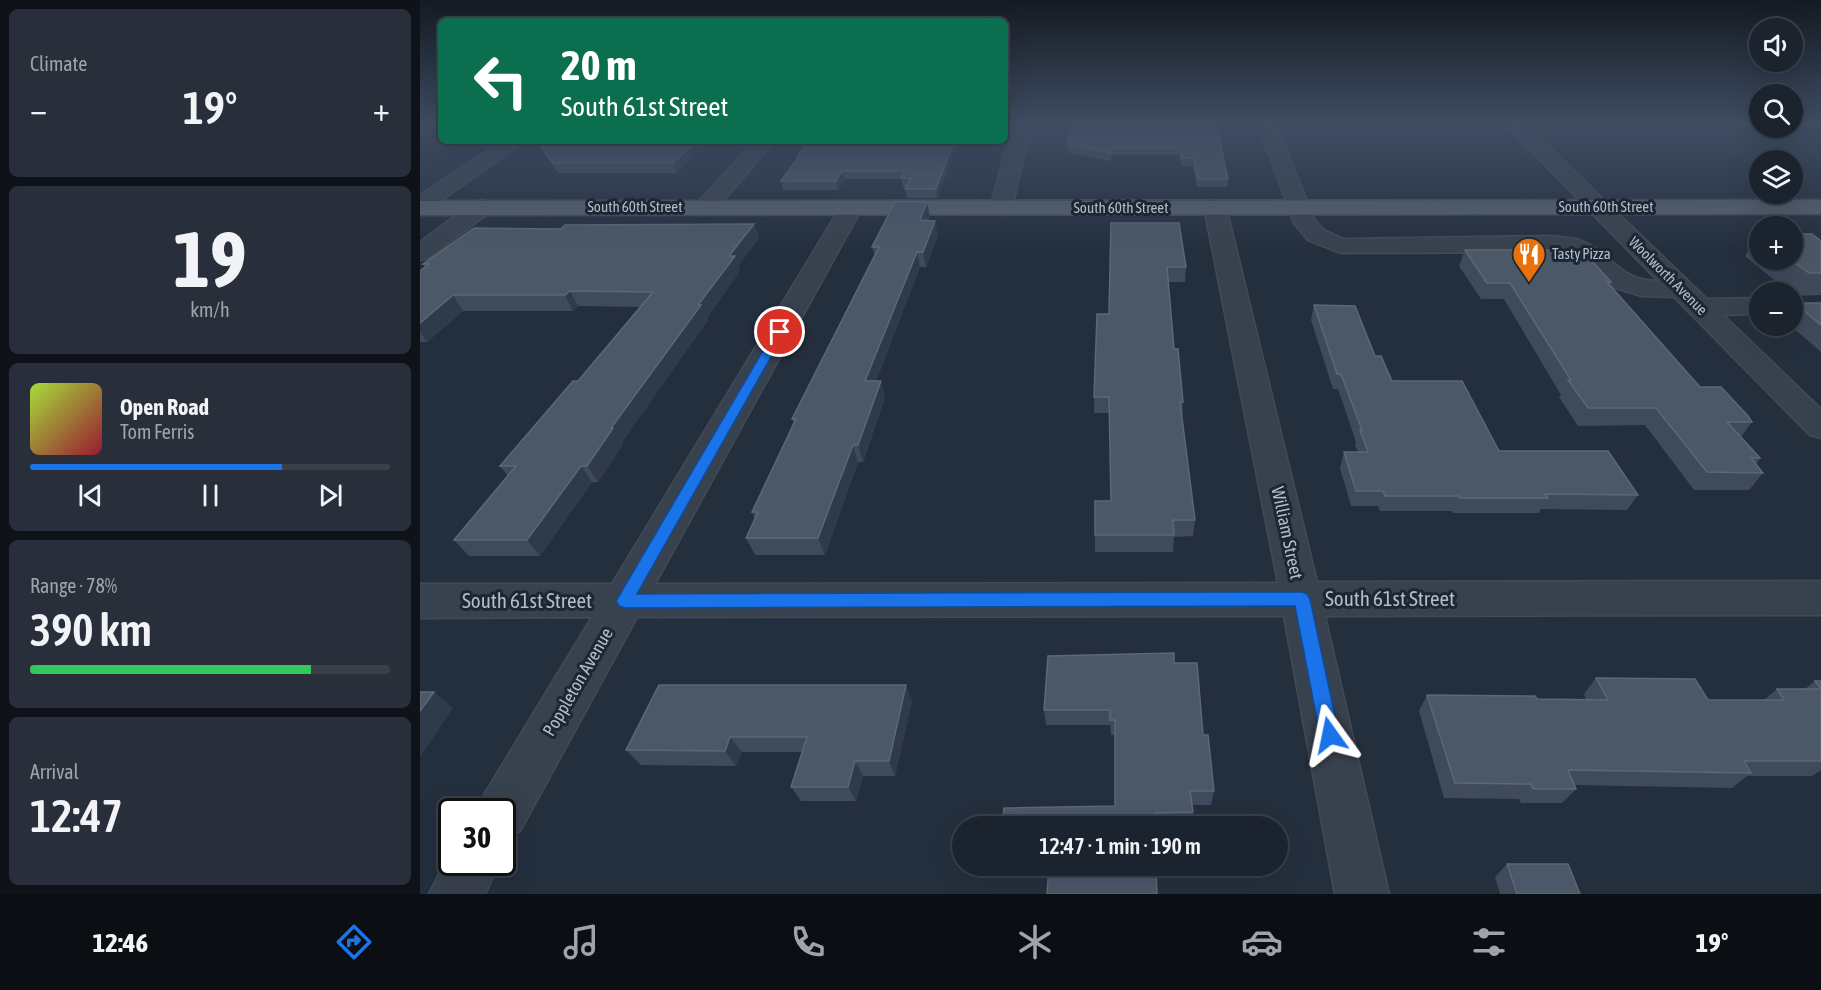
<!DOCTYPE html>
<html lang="en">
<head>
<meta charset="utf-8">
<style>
  body { margin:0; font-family:"Asap Condensed",sans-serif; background:#282f3a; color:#f1f3f6; height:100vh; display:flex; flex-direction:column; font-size:22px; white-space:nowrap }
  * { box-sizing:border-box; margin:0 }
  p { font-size:20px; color:#a0a4aa }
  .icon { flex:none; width:33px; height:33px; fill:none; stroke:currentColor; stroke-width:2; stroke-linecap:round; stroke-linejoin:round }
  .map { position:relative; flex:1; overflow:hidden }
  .details { display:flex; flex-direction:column; gap:9px; padding:9px; background:#0f1319; width:420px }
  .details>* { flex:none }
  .hud { position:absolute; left:18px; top:18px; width:570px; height:126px; border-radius:9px; box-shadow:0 6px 24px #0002,0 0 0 2px #39404a; background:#0b6e4f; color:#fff; overflow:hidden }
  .tools { position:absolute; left:1329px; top:18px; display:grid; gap:12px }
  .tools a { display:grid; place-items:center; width:54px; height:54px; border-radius:50%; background:#1b232e; box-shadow:0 6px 24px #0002,0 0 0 2px #39404a; font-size:30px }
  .speed { position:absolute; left:18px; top:798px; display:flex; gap:12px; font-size:30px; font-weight:700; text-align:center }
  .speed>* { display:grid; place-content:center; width:78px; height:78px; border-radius:50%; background:#1b232e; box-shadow:0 6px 24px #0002,0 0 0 2px #39404a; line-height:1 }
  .speed .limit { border:3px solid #111; border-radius:9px; background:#fff; color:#111 }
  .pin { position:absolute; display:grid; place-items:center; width:51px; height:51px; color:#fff; margin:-26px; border:3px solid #fff; border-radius:50%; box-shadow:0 2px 6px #0007 }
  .me { position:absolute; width:66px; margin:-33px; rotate:348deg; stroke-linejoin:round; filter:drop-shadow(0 0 4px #0008) }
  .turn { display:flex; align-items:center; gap:21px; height:126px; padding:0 24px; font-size:27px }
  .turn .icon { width:78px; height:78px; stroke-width:2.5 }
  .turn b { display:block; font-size:42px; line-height:51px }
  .big { font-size:45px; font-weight:600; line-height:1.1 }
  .details .card { flex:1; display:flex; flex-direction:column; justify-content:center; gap:9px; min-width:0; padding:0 21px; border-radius:9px; background:#282f3a }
  .details .dial { align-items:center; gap:0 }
  .dial b { font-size:78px; line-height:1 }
  .song { display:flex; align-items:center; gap:18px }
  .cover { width:72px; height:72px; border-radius:9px; background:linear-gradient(135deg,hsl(80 70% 55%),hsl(350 70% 35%)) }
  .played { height:6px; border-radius:3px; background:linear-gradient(90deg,#1a73e8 70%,#39404a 70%) }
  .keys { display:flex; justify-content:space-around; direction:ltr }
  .heat { display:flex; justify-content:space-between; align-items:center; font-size:33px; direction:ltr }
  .charge { height:9px; border-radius:4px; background:linear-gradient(90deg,#34c759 78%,#39404a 0) }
  .trip { position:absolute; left:532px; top:816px; width:336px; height:60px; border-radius:30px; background:#1b232e; box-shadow:0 6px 24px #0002,0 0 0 2px #39404a; font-weight:600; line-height:60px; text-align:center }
  .tab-bar { display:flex; height:96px; justify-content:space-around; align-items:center; background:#0b0e12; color:#a0a4aa }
  .tab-bar .icon { width:42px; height:42px }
  .tab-bar .on { color:#1a73e8 }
  .tab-bar b { font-size:27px; color:#f1f3f6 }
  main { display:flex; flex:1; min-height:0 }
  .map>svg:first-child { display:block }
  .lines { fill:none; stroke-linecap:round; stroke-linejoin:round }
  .minor-casing { stroke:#414a57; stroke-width:3 }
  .major-casing { stroke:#414a57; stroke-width:3 }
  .minor { fill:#38414e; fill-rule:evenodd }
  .major { fill:#56606e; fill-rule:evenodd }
  .wall { fill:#3f4b5c }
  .shaded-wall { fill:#2f3b4b }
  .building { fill:#4b5868; stroke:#5c6777; stroke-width:1.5 }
  .route { fill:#1a73e8; stroke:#114b97; stroke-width:1.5 }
  .labels { text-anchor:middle; stroke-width:6; stroke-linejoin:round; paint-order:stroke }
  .far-street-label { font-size:15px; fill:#b4bcc9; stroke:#1d2633 }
  .far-poi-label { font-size:15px; fill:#b4bcc9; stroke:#1d2633; text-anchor:start }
  .street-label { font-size:18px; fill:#b4bcc9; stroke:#1d2633 }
  .near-street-label { font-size:21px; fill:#b4bcc9; stroke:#1d2633 }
</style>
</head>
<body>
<main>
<section class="details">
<div class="card"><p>Climate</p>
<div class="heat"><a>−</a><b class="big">19°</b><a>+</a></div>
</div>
<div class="card dial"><b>19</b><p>km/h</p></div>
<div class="card">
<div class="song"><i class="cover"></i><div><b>Open Road</b><p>Tom Ferris</p></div></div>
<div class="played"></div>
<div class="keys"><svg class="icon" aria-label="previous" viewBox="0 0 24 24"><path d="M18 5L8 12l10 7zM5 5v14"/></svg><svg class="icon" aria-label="pause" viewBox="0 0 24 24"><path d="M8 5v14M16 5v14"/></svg><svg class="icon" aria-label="next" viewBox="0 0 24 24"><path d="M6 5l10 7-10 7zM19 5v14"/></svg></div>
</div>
<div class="card"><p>Range · 78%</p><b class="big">390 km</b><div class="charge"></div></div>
<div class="card"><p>Arrival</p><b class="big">12:47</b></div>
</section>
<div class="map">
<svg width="1401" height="894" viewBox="0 0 1401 894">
  <rect width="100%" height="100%" fill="#242f3e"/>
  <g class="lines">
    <defs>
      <g id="minor">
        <path d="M593,124h18l-19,84 -3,5 -8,2 -8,-2 -3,-5z"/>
        <path d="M838,124h18l39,97 9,9 20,9 206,-3c9,1 20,1 29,4 35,13 37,40 79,41l-153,-157h20l182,175 53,-1v16l-37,1 98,94v29l-11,-3 -136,-138 -33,-1 -31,-10 -25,-23 -20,-11 -224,1 -33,-13 -14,-17z"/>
        <path d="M82,141h22l-96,69 -8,2v-17z"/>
        <path d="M335,141h19l-60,71 -8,2 -8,-2 -3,-5 3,-5z"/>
        <path d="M62,200l8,2 3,5 -3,5 -62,46 -8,2v-18l54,-40z"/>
        <path d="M795,200l8,2 3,5 91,375 504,-1v34l-496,1 64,278h-54l-51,-278 -647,1 -117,214 -18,7v-26h-24l6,-17 108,-178 -172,1v-34h192l231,-381 8,-2 8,2 3,5 -207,376 623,-1 -74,-376 3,-5z"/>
        <path d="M32,850v12h48l-15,32h-56z"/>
      </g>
      <path id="major" d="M1401,200v14l-1401,1v-14z"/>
    </defs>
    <use href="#minor" class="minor-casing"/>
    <use href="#major" class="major-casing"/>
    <use href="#minor" class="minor"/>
    <use href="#major" class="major"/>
  </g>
  <g class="wall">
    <path d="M796,124l12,55 -1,8h-30l-4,-21h-12l-2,-11h-68v6l-43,-9v-8z"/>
    <path d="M289,141l-32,32h-119l-14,-20 -5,-10z"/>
    <path d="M539,141l-22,57h-30l-2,-9 1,-2h-3l-2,-8h-56l-7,11h-55l-2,-9 17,-23v-3z"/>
    <path d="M510,217l-2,3 10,15 -12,32h-6l-44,114 9,16 -22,65h-5l-33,93h-70l-9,-17 9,-19 -3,-7 42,-89 -2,-4 83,-163 -3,-9z"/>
    <path d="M691,223l75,44 -1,15h-17l6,67 9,53 -1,16 13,102 -2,16 -19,1 -1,15h-78v-17l16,-34 -2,-88h-15v-16l15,-83z"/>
    <path d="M334,224l5,14 -21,28 2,5 -33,47 1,2 -86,122 1,2 -25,38h-6l-52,74h-71l-15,-16 54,-64 -8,-10 78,-85 62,-74 -62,-1 -5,5h-110l-36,31h-7v-71l5,-4 -2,-3 138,-35z"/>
    <path d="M1338,235h2v25h32l29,-19v54l-28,1 -1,-4h-3l-44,-36z"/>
    <path d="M1045,250l146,32 -1,4 90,101 52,35 -11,15 19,21 -4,6 7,9 -14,17h-55l-49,-65 -67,1 -19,-29 2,-2 -57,-96h-23l-22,-33z"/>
    <path d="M1375,303h26v49l-30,-26h1v-20z"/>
    <path d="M894,305l61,51 17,25 107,70 139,44 -11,15 -86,-1 -2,4h-86l-1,-2h-72l-2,-5h-27l-11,-38 4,-16h14l-3,-7 1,-3 -18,-53h-5l-22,-69z"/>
    <path d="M754,663l29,72 11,56 -3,14h-19l1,7 -2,14h-36l-40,-20v-71h-4l-1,-10h-64l-2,-15z"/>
    <path d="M1176,678l112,22h56l13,-11h28l10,-8h6v89l-9,6h-65l-15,12 -158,-3 2,4 -14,14h-41l-2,-4 -75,-1 -25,-87 8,-16 110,4 49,1 -2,-6z"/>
    <path d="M492,701l-17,75h-32l-7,25h-55l-10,-14 11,-35h-60l-6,14 -95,-1 -15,-15z"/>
    <path d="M1087,864l73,30h-80l-5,-17z"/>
  </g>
  <g class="shaded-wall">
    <path d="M276,141h13l-32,32 -4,-10z"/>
    <path d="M534,141h5l-22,57 -1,-9z"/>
    <path d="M422,171l3,8 -7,11 -2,-9z"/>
    <path d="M507,202l3,15 -8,18 -2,-15z"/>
    <path d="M515,221l3,14 -12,32 -3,-15z"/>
    <path d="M334,224l5,14 -21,28 2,5 -33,47 1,2 -86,122 1,2 -25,38 -11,-16 24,-38 118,-172z"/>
    <path d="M497,252l3,15 -50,131 -5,-17z"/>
    <path d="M150,291l8,15 -5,5 -8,-16z"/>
    <path d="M33,295l10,16 -36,31 -7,-10v-9z"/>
    <path d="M461,381l4,16 -22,65 -5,-17z"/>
    <path d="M433,445l5,17 -33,93 -7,-17z"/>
    <path d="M161,466l11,16 -52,74 -13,-16z"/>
    <path d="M486,685l6,16 -17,75 -6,-15z"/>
    <path d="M0,691l9,8 5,-7 19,16 -33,49z"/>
    <path d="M310,737l12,15 -6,14 -11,-15z"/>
    <path d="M435,761l8,15 -7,25 -8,-14z"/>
  </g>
  <g class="building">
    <path d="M651,124h145l12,55h-30l-4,-21h-12l-2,-10h-69v5l-43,-9z"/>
    <path d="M123,141h153l-23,22h-120l-14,-20z"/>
    <path d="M389,141h145l-18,48h-31l6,-11h-10l3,-7h-62l-6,10h-55l19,-26h-2z"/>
    <path d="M475,202h32l-7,18 15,1 -12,31h-6l-52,129h16l-23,64h-5l-35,93h-72l12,-26h-6l44,-93h-4l87,-172h-7z"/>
    <path d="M691,223h68l7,44h-19l7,82h4l5,53h-3l15,118h-22l1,15h-79v-34h16l-2,-104h-15l3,-83h12z"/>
    <path d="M334,224l-25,32h6l-37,49h3l-90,123h2l-26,38h-6l-54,74h-73l62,-74h-16l73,-85h5l75,-89 -83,-1 -5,4h-112l-33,28v-52l9,-7h-6l51,-36 87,1 4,-4z"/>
    <path d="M1372,234h20l9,7v32h-12l-18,-13h1z"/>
    <path d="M1045,250h117l29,32h-4l93,105h21l27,29 4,6h-25l33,36h-9l12,15 -56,-1 -51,-64h-68l-20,-28h3l-61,-97h-23z"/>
    <path d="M1375,303h26v22z"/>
    <path d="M894,305l41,1 20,50h6l11,25h70l37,70h109l30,44 -93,-1 3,4h-89v-2h-74l-2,-5h-27l-12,-39h24l-8,-22h2l-21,-56h-4z"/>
    <path d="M754,653v10h23l6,72h5l6,56h-24l3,21 -38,1v13h-153l2,-18 111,-2v-86h-5v-10h-66l4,-54z"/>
    <path d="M1176,678l99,1 13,21h76l-7,-11h44v72h-77l7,12 -183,-3 8,19h-43l-2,-5 -76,-1 -28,-88 108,1 2,3 71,1z"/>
    <path d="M1395,681h6v8z"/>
    <path d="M239,685h247l-17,76h-34l-7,26h-57l16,-50h-77l-5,14 -99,-1z"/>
    <path d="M0,692h14l-14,19z"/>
    <path d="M1087,864h61l12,30h-63z"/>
    <path d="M629,866h107l1,28h-110z"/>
  </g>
  <linearGradient id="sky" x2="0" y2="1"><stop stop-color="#141a22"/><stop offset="0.5" stop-color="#3f4d63"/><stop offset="1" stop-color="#3f4d63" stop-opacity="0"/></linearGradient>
  <rect width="1401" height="249" fill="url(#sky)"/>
  <path class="route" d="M360,328l5,4 -148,262 665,-2 5,2 3,5 29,136 -3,7 -6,2 -7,-2 -3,-7 -25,-129 -670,2 -6,-2 -3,-5 3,-5 155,-264z"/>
  <defs>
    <symbol id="restaurant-pin" viewBox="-11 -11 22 30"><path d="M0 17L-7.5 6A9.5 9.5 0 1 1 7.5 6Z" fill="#e8710a" stroke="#1d2633"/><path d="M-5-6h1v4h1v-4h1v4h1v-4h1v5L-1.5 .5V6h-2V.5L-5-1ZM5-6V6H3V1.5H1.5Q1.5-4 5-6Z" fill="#fff"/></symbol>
  </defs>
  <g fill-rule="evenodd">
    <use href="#restaurant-pin" x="1090" y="235" width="38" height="52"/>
  </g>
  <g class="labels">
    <g class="far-street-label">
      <text x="215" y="212">South 60th Street</text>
      <text x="1186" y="212">South 60th Street</text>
      <text x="701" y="213">South 60th Street</text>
      <text transform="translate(1248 276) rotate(45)" y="5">Woolworth Avenue</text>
    </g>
    <g class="far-poi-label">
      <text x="1132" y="259">Tasty Pizza</text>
    </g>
    <g class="street-label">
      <text transform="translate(867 533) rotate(78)" y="6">William Street</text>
      <text transform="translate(158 682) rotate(-60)" y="6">Poppleton Avenue</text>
    </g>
    <g class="near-street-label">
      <text x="970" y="606">South 61st Street</text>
      <text x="107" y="608">South 61st Street</text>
    </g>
  </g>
</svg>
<div class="tools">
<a><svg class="icon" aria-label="sound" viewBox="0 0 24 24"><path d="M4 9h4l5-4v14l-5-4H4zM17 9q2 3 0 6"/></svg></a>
<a><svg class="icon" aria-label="search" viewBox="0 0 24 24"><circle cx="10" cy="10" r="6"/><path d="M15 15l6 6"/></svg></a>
<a><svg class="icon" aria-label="layers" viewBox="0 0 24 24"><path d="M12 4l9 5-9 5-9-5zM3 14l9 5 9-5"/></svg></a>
<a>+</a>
<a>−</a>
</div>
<div class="speed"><div class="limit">30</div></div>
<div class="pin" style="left:360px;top:332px;background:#d93025"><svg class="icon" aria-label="arrive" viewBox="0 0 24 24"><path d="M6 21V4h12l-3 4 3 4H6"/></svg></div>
<svg class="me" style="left:910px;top:735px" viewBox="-20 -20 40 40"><path d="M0-17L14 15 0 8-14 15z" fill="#1a73e8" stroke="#fff" stroke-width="4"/></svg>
<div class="trip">12:47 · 1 min · 190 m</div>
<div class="hud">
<div class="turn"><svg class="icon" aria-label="left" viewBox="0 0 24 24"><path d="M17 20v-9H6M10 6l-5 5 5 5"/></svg><div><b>20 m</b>South 61st Street</div></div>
</div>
</div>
</main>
<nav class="tab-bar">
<b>12:46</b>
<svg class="icon on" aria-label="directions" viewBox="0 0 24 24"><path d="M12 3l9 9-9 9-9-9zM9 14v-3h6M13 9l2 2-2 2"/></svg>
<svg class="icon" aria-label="music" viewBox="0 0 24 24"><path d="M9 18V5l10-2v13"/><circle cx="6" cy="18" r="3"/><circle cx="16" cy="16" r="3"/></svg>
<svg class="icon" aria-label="phone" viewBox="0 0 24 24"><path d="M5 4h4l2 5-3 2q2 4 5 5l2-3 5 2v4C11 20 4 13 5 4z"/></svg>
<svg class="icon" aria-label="climate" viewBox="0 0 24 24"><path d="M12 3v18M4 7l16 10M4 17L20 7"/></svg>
<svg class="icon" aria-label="car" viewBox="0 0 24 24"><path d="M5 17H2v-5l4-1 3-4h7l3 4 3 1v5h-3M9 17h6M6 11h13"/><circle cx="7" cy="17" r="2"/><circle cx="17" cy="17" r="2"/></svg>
<svg class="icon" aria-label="filters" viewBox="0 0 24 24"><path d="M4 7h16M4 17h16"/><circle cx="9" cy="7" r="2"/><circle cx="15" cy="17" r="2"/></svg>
<b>19°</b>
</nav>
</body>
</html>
